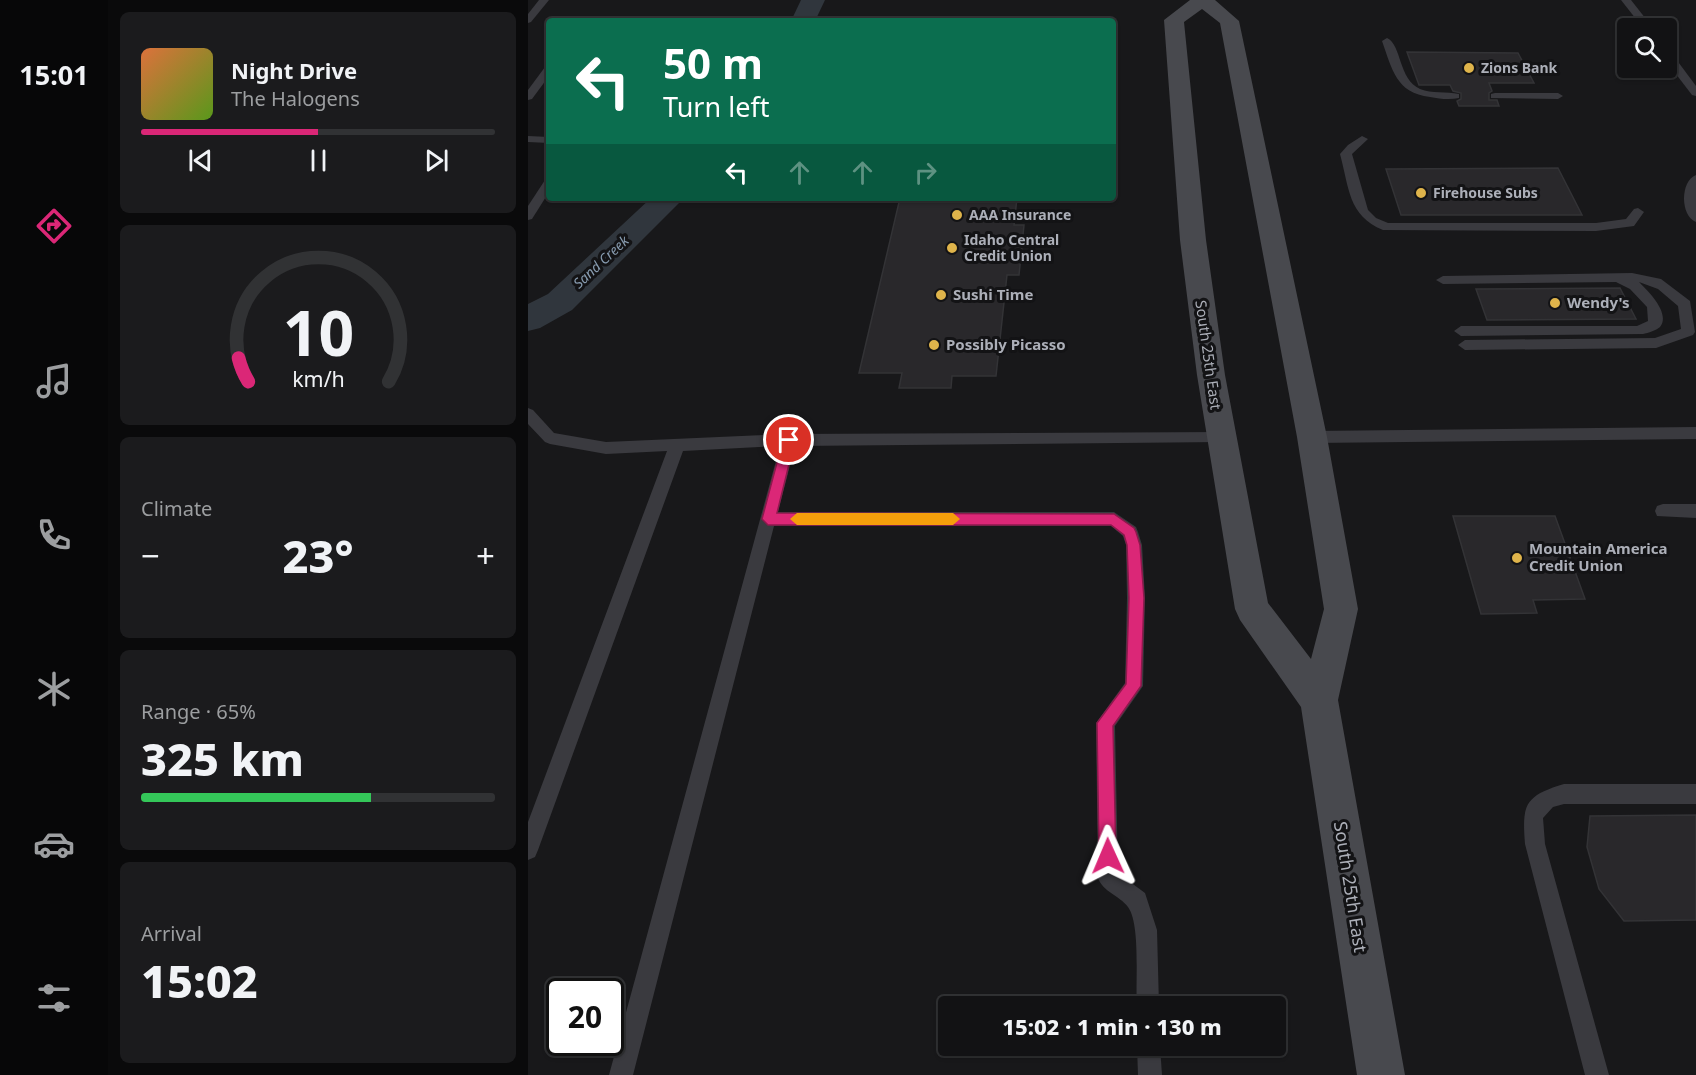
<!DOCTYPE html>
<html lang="en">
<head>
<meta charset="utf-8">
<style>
  body { margin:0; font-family:"Noto Sans",sans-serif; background:#1b1b1d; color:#f1f3f6; height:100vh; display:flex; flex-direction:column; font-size:22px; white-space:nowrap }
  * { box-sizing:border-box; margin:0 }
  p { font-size:20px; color:#9c9ea0 }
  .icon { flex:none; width:33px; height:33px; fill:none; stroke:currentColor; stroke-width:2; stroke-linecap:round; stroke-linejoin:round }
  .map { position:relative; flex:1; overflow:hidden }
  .panel { display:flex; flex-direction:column; gap:12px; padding:12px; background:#0a0a0b; width:420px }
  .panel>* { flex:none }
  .banner { position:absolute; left:18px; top:18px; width:570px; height:183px; border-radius:6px; box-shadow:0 2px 4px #0004,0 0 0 2px #313234; background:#0b6e4f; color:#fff; overflow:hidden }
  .controls { position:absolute; left:1089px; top:18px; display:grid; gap:12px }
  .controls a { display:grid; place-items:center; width:60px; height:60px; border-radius:6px; background:#121214; box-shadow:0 2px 4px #0004,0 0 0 2px #313234; font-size:30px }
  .speed { position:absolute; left:18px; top:978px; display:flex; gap:12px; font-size:30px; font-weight:700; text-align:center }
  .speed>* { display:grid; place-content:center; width:78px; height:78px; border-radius:50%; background:#121214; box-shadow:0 2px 4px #0004,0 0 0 2px #313234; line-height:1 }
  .speed .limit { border:3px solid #111; border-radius:9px; background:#fff; color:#111 }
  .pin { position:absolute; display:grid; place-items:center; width:51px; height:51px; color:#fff; margin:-26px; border:3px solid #fff; border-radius:50%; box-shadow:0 2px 6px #0007 }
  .me { position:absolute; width:66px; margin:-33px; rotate:359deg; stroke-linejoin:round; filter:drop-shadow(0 0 4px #0008) }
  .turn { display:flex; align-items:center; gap:21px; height:126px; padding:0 18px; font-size:27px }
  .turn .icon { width:78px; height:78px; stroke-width:2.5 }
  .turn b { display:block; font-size:42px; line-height:51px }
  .lanes { display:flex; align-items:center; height:57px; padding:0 18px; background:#0003; justify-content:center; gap:30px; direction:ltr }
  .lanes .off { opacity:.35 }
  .big { font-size:45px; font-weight:800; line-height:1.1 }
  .panel .tile { flex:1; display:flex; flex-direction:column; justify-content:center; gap:9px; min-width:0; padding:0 21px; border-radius:9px; background:#1b1b1d }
  .panel .dial { align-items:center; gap:0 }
  .dial svg { height:156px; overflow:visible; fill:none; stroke:#313234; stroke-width:7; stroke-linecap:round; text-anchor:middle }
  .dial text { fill:#f1f3f6; stroke:none }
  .song { display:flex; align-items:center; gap:18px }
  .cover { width:72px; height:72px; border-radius:9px; background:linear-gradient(135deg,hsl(20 70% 55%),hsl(90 70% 35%)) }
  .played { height:6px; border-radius:3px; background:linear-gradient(90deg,#db2777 50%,#313234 50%) }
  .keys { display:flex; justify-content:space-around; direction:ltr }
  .heat { display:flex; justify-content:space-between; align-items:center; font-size:33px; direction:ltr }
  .charge { height:9px; border-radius:4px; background:linear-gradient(90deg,#34c759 65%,#313234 0) }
  .trip { position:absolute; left:410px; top:996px; width:348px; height:60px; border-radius:6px; background:#121214; box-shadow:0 2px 4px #0004,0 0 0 2px #313234; font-weight:800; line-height:60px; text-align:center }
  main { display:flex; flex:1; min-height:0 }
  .menu { display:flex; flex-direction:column; width:108px; justify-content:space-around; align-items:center; background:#070708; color:#9c9ea0 }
  .menu .icon { width:42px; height:42px }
  .menu .on { color:#db2777 }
  .menu b { font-size:27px; color:#f1f3f6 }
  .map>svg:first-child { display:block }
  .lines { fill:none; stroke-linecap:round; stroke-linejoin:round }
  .canal { fill:#30363d; fill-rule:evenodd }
  .building { fill:#29282b; stroke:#333336; stroke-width:1.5 }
  .service { fill:#3a3a3f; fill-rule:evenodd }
  .secondary { fill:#48494e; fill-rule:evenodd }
  .route { fill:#db2777; stroke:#8e194d; stroke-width:1.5 }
  .slow { fill:#f59e0b }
  .poi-dot { fill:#dfb44b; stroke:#131315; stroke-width:2 }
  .labels { text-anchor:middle; stroke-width:6; stroke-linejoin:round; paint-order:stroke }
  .far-poi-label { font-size:14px; font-weight:bold; fill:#acafb8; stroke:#131315; text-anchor:start }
  .far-water-label { font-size:14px; font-style:italic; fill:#879baf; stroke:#131315 }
  .poi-label { font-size:15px; font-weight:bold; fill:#acafb8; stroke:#131315; text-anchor:start }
  .street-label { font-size:15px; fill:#acafb8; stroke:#131315 }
  .near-street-label { font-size:18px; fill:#acafb8; stroke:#131315 }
</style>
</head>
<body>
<main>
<nav class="menu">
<b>15:01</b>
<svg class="icon on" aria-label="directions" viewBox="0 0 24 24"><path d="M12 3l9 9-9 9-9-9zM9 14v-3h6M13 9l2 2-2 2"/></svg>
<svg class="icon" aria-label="music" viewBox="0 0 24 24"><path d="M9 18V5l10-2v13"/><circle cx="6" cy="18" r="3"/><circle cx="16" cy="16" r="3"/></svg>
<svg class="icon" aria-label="phone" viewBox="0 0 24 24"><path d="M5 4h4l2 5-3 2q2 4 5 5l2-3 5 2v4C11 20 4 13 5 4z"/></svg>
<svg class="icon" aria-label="climate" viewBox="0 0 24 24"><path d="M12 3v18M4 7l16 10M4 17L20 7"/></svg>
<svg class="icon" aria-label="car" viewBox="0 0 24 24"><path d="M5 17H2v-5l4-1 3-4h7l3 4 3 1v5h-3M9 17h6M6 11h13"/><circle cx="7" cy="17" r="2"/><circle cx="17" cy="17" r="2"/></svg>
<svg class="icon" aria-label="filters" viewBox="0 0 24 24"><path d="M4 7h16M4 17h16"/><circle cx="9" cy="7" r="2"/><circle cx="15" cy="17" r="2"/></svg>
</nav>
<section class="panel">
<div class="tile">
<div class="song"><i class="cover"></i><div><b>Night Drive</b><p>The Halogens</p></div></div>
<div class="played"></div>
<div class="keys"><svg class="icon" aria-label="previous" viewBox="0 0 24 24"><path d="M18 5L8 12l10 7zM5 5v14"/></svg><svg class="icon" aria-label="pause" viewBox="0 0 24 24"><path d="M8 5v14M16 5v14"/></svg><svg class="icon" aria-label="next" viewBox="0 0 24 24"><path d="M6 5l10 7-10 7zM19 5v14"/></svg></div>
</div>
<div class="tile dial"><svg viewBox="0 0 100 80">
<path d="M14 69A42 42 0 1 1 86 69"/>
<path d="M14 69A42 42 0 0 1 9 57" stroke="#db2777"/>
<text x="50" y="56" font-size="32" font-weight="700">10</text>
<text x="50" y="72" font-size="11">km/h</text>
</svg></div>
<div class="tile"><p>Climate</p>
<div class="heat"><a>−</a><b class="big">23°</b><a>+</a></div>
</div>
<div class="tile"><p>Range · 65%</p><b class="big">325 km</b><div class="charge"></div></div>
<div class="tile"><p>Arrival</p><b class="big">15:02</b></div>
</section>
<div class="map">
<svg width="1168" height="1075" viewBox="0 0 1168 1075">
  <rect width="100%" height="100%" fill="#18181a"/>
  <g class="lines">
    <g class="canal">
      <path d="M273,0h24l-10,21h-24z"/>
      <path d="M123,198h33l-112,112 -32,18 -12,3v-27l20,-10z"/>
    </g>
  </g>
  <g class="building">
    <path d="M879,52l111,1 16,30h-45l3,8 -3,2v7h8l2,6h-40l-2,-5 4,-2v-6l-8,-2 -3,-6h-31z"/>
    <path d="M1030,168l24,47h-181l-15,-46z"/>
    <path d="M372,198h117l-3,27h10l-5,50h-12l-11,101h-44l-1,12h-52l3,-15h-43z"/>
    <path d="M1092,288l16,31 -149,1 -11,-31z"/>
    <path d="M925,516h102l30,83 -52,1 4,13 -56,1z"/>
    <path d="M1168,815v105l-72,1 -25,-32 -12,-42 3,-31z"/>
  </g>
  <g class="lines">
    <g class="service">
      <path d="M11,0h10l-18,22 -3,1v-9z"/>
      <path d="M1093,0h10l22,28h-10z"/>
      <path d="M859,38c15,7 11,41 33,51 12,5 26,2 39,5v4c-9,2 -19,1 -29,-1 -34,-4 -38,-28 -48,-56z"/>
      <path d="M1138,50l4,1 26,35v10l-4,-1 -26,-34z"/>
      <path d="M21,66v10l-17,23 -4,1v-10l17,-23z"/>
      <path d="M967,93h63l5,3 -5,3 -67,-1v-4z"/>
      <path d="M0,136l21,1v6l-21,-1z"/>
      <path d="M834,136l6,3 -16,15 16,56 8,8 12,5h208l30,-4 8,-10 4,-1 6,4 -10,14 -38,5 -213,-1c-35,-14 -34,-43 -43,-76l8,-9z"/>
      <path d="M1168,175v47c-16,-6 -16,-41 0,-47z"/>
      <path d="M21,179v13l-17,27 -4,1v-14l17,-26z"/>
      <path d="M1104,273l29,6 29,22 5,31 -2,3 -37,13 -191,2 -7,-5 7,-5 190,-2 26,-9 -3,-23 -20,-17 -19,-7c9,9 32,31 21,45 -3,3 -12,6 -17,7l-182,2 -7,-5 7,-5h176l11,-5 -1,-14 -17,-18 -14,-7 -173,2 -7,-4 7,-4z"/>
      <path d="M0,408l5,2 21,23 52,9 183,-8 437,-2 3,4 -3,4 -5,2 -426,4 -17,66h336l22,15 2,5 4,13 3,53 -2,88 -28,40 3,147 27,20 12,37 2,76h-22c-2,-22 4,-81 -9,-99 -9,-12 -25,-15 -30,-29l-2,-155 29,-40 2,-85 -1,-53 -3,-9 -12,-10h-337l-141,549h-24l171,-629 -97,5 -145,399 -3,7 -7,3v-38l139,-371 -61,3 -56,-10 -5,-2 -17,-18z"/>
      <path d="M1168,427v12l-384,4 -5,-2 -3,-4 3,-4 5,-2z"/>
      <path d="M1135,504h33v14l-39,-2 -2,-5 2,-5z"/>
      <path d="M1036,784h132v20h-132l-11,3 -10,11 2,26 64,231h-24l-60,-231c-3,-39 -1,-48 39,-60z"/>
      <path d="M609,1046h23l2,29h-24z"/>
    </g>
    <path class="secondary" d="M662,0h25l24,21 88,416 31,172 -20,91 67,375h-48l-56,-368 -61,-87 -5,-11 -38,-234 -17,-135 -16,-220zM674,9l18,14 77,414 27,172 -13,50 -43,-56 -43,-228 -19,-135 -22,-218z"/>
  </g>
  <path class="route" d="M261,435l6,5 -18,73 337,1 20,14 2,4 4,13 4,53 -3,88 -28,40 3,130 -2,6 -6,2 -6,-2 -3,-6 -2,-133 29,-39 3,-86 -2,-53 -3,-10 -13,-10h-343l-6,-6 21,-79z"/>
  <path class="slow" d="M269,513h156l7,6 -7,6h-156l-7,-6z"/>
  <g class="poi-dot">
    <circle cx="941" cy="68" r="6"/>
    <circle cx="893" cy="193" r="6"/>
    <circle cx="429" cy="215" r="6"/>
    <circle cx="424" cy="248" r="6"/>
    <circle cx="413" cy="295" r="6"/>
    <circle cx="1027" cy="303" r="6"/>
    <circle cx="406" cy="345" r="6"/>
    <circle cx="989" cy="558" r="6"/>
  </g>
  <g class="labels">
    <g class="far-poi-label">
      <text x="953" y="73">Zions Bank</text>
      <text x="905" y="198">Firehouse Subs</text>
      <text x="441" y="220">AAA Insurance</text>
      <text x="436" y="245">Idaho Central<tspan x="436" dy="16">Credit Union</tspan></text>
    </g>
    <g class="far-water-label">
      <text transform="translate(73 262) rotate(-43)" y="5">Sand Creek</text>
    </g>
    <g class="poi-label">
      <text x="425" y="300">Sushi Time</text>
      <text x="1039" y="308">Wendy's</text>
      <text x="418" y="350">Possibly Picasso</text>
      <text x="1001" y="554">Mountain America<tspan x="1001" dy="17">Credit Union</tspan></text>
    </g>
    <g class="street-label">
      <text transform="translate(680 355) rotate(82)" y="5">South 25th East</text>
    </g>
    <g class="near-street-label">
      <text transform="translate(822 887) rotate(81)" y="6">South 25th East</text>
    </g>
  </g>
</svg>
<div class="controls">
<a><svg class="icon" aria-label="search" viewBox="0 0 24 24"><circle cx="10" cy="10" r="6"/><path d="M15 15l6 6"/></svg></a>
</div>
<div class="speed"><div class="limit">20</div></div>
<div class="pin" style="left:261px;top:440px;background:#d93025"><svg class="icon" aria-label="arrive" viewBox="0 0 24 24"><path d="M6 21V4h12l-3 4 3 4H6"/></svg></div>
<svg class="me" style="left:580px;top:856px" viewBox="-20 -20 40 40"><path d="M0-17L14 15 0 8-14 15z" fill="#db2777" stroke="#fff" stroke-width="4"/></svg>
<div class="trip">15:02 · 1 min · 130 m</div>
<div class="banner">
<div class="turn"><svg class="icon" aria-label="left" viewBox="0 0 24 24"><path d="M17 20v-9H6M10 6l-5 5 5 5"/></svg><div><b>50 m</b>Turn left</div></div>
<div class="lanes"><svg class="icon" aria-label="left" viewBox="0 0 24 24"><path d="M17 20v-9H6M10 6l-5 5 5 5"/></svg><svg class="icon off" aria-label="ahead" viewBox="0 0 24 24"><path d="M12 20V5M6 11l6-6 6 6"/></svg><svg class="icon off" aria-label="ahead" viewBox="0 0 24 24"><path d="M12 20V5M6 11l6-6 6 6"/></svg><svg class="icon off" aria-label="right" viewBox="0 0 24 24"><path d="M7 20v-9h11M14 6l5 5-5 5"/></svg></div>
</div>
</div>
</main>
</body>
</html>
